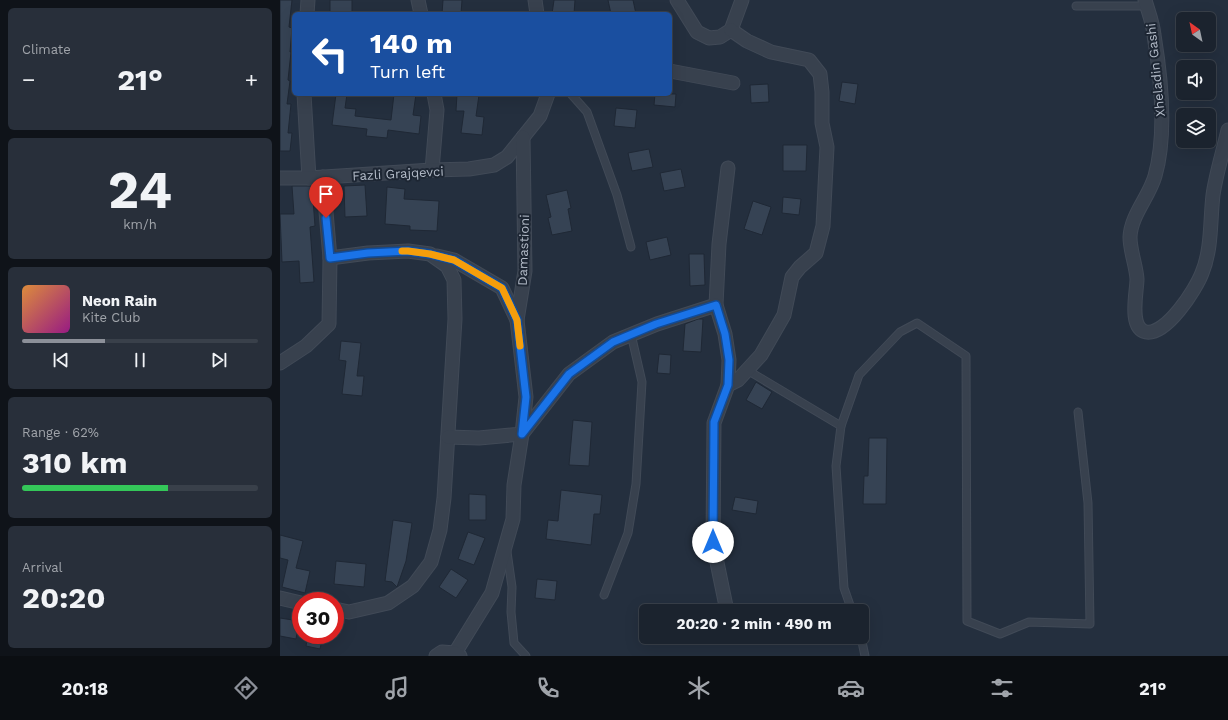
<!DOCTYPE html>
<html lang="en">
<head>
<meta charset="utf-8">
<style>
  body { margin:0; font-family:"Work Sans",sans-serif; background:#282f3a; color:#f1f3f6; height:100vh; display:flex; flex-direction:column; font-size:15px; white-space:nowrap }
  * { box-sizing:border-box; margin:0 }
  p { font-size:13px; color:#a0a4aa }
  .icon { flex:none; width:22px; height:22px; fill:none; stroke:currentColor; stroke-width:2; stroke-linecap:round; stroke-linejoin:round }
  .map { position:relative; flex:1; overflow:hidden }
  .side { display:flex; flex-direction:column; gap:8px; padding:8px; background:#0f1319; width:280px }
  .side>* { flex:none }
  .hud { position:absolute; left:12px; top:12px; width:380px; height:84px; border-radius:6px; box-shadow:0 4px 16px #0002,0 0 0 1px #39404a; background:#1a4fa0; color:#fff; overflow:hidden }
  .needle { width:26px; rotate:327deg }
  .fabs { position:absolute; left:896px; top:12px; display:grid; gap:8px }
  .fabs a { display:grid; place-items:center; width:40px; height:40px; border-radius:6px; background:#1b232e; box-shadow:0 4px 16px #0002,0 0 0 1px #39404a; font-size:20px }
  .speed { position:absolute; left:12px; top:592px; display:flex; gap:8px; font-size:20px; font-weight:700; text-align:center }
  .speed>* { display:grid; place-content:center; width:52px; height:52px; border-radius:50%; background:#1b232e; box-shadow:0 4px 16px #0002,0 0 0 1px #39404a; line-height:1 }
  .speed .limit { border:6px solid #d22; background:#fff; color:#111 }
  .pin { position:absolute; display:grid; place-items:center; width:34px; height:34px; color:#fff; margin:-41px -17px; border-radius:50% 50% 50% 0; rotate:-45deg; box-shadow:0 0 4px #0007 }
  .pin .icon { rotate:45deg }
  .me { position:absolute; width:44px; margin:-22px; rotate:0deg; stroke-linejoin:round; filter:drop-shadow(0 0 3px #0008) }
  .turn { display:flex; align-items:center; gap:14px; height:84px; padding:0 12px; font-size:18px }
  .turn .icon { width:52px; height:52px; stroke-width:2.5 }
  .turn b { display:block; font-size:28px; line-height:34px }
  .big { font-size:30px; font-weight:700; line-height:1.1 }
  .side .tile { flex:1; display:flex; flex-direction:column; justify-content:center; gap:6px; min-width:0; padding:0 14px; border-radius:6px; background:#282f3a }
  .side .dial { align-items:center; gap:0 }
  .dial b { font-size:52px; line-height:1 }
  .song { display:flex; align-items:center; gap:12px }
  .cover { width:48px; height:48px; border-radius:6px; background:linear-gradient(135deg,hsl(30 70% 55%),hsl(310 70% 35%)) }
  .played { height:4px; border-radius:2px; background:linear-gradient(90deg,#8c9099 35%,#39404a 35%) }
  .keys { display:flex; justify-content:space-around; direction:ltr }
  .heat { display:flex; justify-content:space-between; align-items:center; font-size:22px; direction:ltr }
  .charge { height:6px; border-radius:3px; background:linear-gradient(90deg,#34c759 62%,#39404a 0) }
  .trip { position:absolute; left:359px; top:604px; width:230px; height:40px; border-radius:6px; background:#1b232e; box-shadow:0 4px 16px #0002,0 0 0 1px #39404a; font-weight:700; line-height:40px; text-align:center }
  .menu { display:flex; height:64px; justify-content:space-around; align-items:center; background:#0b0e12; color:#a0a4aa }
  .menu .icon { width:28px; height:28px }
  .menu .active { color:#8c9099 }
  .menu b { font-size:18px; color:#f1f3f6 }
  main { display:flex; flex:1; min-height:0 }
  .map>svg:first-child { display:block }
  .building { fill:#364354; stroke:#1f2835 }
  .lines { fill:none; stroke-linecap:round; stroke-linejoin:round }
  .service-casing { stroke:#414a57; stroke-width:9 }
  .minor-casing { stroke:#414a57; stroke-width:15 }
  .service { stroke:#38414e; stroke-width:7 }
  .minor { stroke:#38414e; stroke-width:13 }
  .route-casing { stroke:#114b97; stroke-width:10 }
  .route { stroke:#1a73e8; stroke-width:7 }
  .slow { stroke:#f59e0b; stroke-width:7 }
  .labels { text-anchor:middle; stroke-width:4; stroke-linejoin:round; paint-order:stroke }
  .street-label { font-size:13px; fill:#b4bcc9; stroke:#1d2633 }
</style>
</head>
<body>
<main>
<section class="side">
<div class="tile"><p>Climate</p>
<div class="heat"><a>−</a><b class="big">21°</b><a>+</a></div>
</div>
<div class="tile dial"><b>24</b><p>km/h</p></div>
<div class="tile">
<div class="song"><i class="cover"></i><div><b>Neon Rain</b><p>Kite Club</p></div></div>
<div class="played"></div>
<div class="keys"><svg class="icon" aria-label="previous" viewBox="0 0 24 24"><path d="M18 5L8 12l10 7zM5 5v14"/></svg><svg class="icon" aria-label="pause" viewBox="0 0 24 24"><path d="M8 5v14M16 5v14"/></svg><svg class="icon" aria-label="next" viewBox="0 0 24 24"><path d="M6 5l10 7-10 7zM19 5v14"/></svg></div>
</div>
<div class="tile"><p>Range · 62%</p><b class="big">310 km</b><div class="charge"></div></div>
<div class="tile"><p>Arrival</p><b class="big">20:20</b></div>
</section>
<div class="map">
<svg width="948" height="656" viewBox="0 0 948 656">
  <rect width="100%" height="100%" fill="#242f3e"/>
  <g class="building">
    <path d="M0,0h12l-3,27 3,1 -2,24h1l-3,28 2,1 -3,23h4l-3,29h4l-2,18h-10z"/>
    <rect x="50" y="0" width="22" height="14"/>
    <path d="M163,0h19l-1,14h-19z"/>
    <path d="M274,0h21l-1,14h-22z"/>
    <path d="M328,0h25l3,14h-25z"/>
    <path d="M562,82l16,2 -3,20 -16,-3z"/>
    <path d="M488,84l1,18 -18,1 -1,-18z"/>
    <path d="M56,94h11l-2,14 11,1 -1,7 36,4 3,-26h22l-3,21 8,1 -2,18 -31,-4 -1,8 -21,-2 1,-7 -35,-4z"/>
    <path d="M177,94l22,1 -3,21 8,1 -2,18 -21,-2 3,-22h-8z"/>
    <path d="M375,94h21l-1,13 -21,-2z"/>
    <path d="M336,108l21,2 -2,18 -21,-2z"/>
    <path d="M503,145h24l-1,26h-23z"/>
    <path d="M369,149l4,18 -21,4 -4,-18z"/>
    <path d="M401,169l4,18 -21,4 -4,-18z"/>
    <path d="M85,185l2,31 -22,1 -1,-31z"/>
    <path d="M12,186h20l3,40 -5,1 4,55 -14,1 -1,-22 -17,1 -2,-48h14z"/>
    <path d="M107,187l18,2 -1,10 35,2 -2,30 -27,-1v-4l-25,-2z"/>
    <path d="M287,190l4,18 -3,1 4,22 -20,4 -4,-17 3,-1 -5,-22z"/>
    <path d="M503,197l18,2 -2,16 -17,-2z"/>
    <path d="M473,201l18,6 -9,28 -18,-6z"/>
    <path d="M387,237l4,18 -21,5 -4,-18z"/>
    <path d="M409,254h15l1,31 -15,1z"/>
    <path d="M418,319h5l-2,33 -18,-1 2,-27z"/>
    <path d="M61,341l20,2 -4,33h7l-2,20 -20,-2 4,-33 -7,-1z"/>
    <path d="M379,354l12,1 -1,19 -13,-1z"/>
    <path d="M476,382l16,10 -10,17 -16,-9z"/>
    <path d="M293,420l19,2 -3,44 -20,-1z"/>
    <path d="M589,438h18l-1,66h-23l1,-28h4z"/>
    <path d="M281,490l41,5 -2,19h-6l-3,31 -45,-6 2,-19 10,1z"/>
    <path d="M189,494l17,1v25h-17z"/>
    <path d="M455,497l23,4 -2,13 -24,-4z"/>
    <path d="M113,520l19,3 -6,38 -9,26 -5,-5 -7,-1z"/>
    <path d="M188,532l17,6 -11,27 -16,-6z"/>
    <path d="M0,535l23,6 -7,27 14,3 -5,22 -23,-6 6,-27 -8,-2z"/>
    <path d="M56,561l30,3 -2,23 -30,-3z"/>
    <path d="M171,569l17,11 -12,18 -17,-11z"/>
    <path d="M257,579l20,2 -2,19 -20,-2z"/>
    <path d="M0,618l19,3 -3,18 -16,-3z"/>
    <path d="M28,635h15l-3,14 -14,-3z"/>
  </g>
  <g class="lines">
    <defs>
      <g id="service">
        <path d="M796,6h71"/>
        <path d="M291,94l16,18 30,83 14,52"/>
        <path d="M467,370l94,56 -5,40 8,122 8,23"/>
        <path d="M561,426l18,-51 41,-43 17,-9 49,33 1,265 33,13 29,-12 61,2 -2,-121 -10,-91"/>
        <path d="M227,552l5,35 -1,25 3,31 12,13"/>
        <path d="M324,595l24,-62 8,-49 6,-102 -11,-48"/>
        <path d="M581,637l4,19"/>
      </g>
      <g id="minor">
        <path d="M138,0l3,14"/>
        <path d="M255,0l2,14"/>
        <path d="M397,0l20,32 12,6 11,-1 11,-7 11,-30"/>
        <path d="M865,0c3,11 8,23 9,35 7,42 13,99 1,141 -6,21 -24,39 -25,61 0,14 6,28 7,42 0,13 -9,49 9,53 20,4 50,-43 56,-59 10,-24 8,-52 11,-78 3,-21 10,-43 15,-65"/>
        <path d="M27,14l1,-14"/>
        <path d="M390,71l63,12"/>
        <path d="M24,94l5,84"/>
        <path d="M152,170l5,-60 -3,-16"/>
        <path d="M0,178h29l123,-8 37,-1 25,-4 13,-8 33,-41 8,-22"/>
        <path d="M157,256l17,4 48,28 15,32"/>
        <path d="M50,258l38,-5 40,-2 22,3 17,12 7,14 1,39 -11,179 -4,32 -9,32 -18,24 -25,17 -39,9 -14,-3"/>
        <path d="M0,363l26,-17 23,-22 1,-66 -7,-81"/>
        <path d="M448,385l10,-5 23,-25 23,-40 8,-38 8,-10 16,-14 7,-27 4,-79 -5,-24v-31l-2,-18 -11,-14 -38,-8 -24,-11 -16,-11"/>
        <path d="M168,437l31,1 43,-4 4,-37 -9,-77 8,-49 -2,-134"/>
        <path d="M0,598l21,5"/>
        <path d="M447,611l-14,-68 1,-120 14,-38 1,-25 -4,-26 -9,-29 3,-61 9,-76"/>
        <path d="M175,653l37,-60 21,-74 1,-34 8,-51 47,-60 44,-32 44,-18 59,-19"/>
        <path d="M156,656l6,-4 13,1 5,3"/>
      </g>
    </defs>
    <use href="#service" class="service-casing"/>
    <use href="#minor" class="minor-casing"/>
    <use href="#service" class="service"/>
    <use href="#minor" class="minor"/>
  </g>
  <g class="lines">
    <defs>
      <path id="route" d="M46,218l4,40 38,-5 40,-2 22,3 24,6 48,28 15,32 9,77 -4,37 47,-60 44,-32 43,-18 60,-19 9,29 4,26 -1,25 -14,37 -1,120"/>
    </defs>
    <use href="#route" class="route-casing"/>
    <use href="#route" class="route"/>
    <path class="slow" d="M122,251h6l22,3 24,6 48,28 15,32 3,26"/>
  </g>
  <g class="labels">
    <g class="street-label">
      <text transform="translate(875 70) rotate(-96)" y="5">Xheladin Gashi</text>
      <text transform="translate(118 173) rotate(-3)" y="5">Fazli Grajqevci</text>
      <text transform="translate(243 250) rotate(-88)" y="5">Damastioni</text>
    </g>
  </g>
</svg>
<div class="fabs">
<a><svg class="needle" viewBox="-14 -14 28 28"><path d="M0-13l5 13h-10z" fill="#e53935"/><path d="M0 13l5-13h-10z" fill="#a0a4aa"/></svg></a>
<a><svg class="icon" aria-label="sound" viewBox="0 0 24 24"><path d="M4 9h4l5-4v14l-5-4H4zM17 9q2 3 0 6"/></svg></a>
<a><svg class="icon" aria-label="layers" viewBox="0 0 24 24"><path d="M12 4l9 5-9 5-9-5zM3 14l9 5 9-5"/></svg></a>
</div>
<div class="speed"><div class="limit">30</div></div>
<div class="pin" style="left:46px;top:218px;background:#d93025"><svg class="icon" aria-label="arrive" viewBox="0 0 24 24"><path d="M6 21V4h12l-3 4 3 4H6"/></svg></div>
<svg class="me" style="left:433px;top:542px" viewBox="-20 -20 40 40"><circle r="19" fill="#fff"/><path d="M0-13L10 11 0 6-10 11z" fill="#1a73e8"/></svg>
<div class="trip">20:20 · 2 min · 490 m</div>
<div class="hud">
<div class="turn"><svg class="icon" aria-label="left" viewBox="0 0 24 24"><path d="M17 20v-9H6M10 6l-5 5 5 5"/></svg><div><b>140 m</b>Turn left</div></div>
</div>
</div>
</main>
<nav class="menu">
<b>20:18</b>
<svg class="icon active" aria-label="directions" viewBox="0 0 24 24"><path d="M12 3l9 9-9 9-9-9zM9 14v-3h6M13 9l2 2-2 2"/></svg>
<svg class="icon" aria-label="music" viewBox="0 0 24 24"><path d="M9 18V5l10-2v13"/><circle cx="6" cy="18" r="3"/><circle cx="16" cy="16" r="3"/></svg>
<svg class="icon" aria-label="phone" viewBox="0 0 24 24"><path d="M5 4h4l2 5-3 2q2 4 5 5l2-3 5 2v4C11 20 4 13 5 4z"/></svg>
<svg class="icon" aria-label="climate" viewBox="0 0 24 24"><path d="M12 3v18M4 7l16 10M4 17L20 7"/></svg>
<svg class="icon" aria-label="car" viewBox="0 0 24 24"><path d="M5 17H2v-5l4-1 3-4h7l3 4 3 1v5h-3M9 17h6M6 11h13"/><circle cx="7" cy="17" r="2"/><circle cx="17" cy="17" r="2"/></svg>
<svg class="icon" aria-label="filters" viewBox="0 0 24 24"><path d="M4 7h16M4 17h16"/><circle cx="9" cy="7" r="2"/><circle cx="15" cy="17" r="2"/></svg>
<b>21°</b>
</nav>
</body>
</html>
